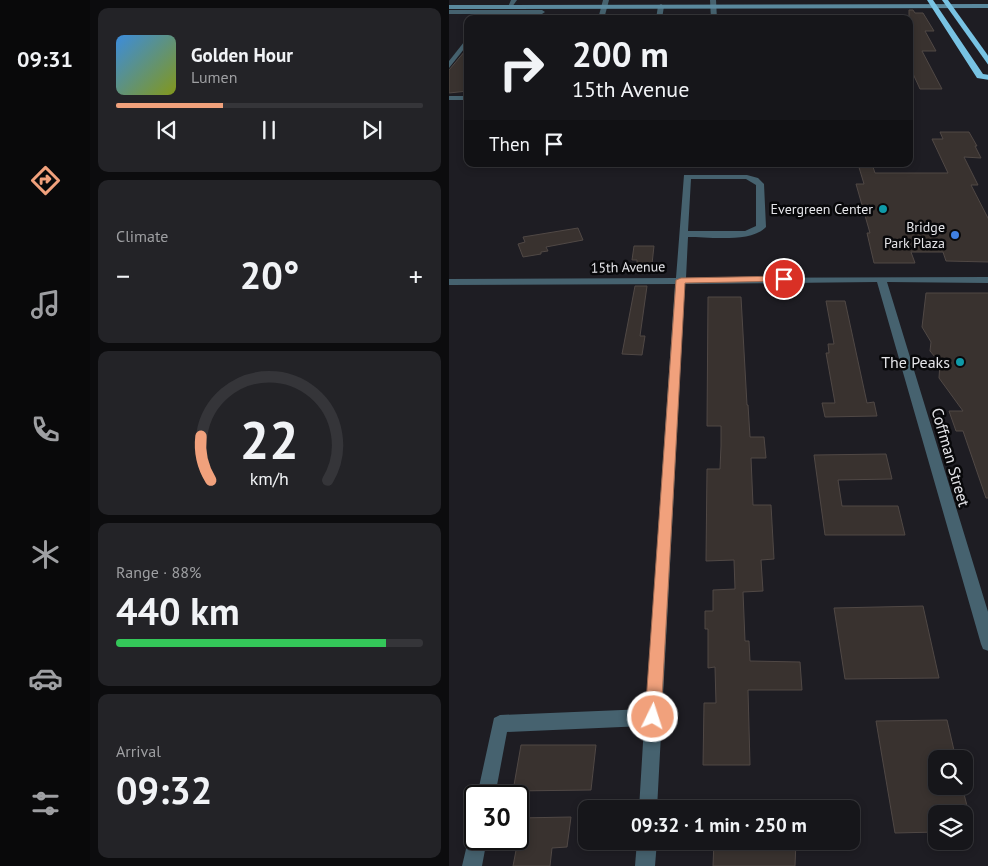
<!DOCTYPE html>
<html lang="en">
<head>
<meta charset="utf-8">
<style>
  body { margin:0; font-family:"PT Sans",sans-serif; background:#232327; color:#f1f3f6; height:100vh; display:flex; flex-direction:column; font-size:19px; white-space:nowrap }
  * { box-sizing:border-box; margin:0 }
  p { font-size:16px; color:#9e9fa2 }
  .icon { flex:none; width:28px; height:28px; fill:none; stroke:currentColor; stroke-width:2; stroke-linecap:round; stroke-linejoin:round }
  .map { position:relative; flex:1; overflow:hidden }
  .panel { display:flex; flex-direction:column; gap:8px; padding:8px; background:#0c0c0e; width:359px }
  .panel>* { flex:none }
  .hud { position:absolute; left:15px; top:15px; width:449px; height:152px; border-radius:10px; box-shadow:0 2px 8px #0003,0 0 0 1px #353539; background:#16161a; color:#f1f3f6; overflow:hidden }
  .buttons { position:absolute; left:479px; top:750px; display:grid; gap:10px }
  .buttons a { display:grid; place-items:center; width:45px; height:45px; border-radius:10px; background:#16161a; box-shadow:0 2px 8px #0003,0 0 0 1px #353539; font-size:25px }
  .speed { position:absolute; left:15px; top:785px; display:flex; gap:10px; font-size:25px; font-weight:700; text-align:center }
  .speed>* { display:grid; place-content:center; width:65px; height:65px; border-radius:50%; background:#16161a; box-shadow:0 2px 8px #0003,0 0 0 1px #353539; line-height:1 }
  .speed .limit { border:2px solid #111; border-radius:8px; background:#fff; color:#111 }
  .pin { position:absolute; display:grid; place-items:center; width:42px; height:42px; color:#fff; margin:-21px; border:2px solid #fff; border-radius:50%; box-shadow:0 1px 5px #0007 }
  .me { position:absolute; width:55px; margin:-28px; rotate:4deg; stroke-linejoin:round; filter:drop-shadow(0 0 4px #0008) }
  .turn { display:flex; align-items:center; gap:18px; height:105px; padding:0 25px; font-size:22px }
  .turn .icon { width:65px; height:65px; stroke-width:2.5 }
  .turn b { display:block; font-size:35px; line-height:42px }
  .then { display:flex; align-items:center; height:48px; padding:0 25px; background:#0003; gap:10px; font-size:19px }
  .big { font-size:38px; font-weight:700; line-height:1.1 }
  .panel .tile { flex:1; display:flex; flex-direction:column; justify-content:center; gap:8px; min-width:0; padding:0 18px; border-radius:10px; background:#232327 }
  .panel .dial { align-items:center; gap:0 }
  .dial svg { height:130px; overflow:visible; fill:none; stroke:#353539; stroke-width:7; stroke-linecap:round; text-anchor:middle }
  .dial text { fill:#f1f3f6; stroke:none }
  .song { display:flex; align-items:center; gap:15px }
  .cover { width:60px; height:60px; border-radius:8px; background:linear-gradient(135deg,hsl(210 70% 55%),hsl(70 70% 35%)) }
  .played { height:5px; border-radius:2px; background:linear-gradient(90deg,#f1a17c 35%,#353539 35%) }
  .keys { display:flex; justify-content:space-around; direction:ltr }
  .heat { display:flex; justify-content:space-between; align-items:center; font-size:28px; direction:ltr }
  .charge { height:8px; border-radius:4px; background:linear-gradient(90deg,#34c759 88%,#353539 0) }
  .trip { position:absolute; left:129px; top:800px; width:282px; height:50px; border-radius:10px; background:#16161a; box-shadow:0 2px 8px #0003,0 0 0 1px #353539; font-weight:700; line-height:50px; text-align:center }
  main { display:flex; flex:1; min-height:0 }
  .menu { display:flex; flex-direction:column; width:90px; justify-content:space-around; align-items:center; background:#09090a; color:#9e9fa2 }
  .menu .icon { width:35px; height:35px }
  .menu .selected { color:#f1a17c }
  .menu b { font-size:22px; color:#f1f3f6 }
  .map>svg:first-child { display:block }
  .building { fill:#39322f; stroke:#504845 }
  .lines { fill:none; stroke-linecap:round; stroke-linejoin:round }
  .street { fill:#46626f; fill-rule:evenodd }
  .secondary { fill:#5a899e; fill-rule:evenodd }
  .highway { fill:#78c3e3; fill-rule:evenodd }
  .route { fill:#f1a17c; stroke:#9d6951 }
  .culture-dot { fill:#0f9aa8; stroke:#08080a; stroke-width:2 }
  .shop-dot { fill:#3f7fe0; stroke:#08080a; stroke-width:2 }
  .labels { text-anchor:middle; stroke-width:5; stroke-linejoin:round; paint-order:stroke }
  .far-poi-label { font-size:14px; fill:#e4e4e8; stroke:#08080a; text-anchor:end }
  .far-street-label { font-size:14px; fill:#e4e4e8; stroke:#08080a }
  .poi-label { font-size:16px; fill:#e4e4e8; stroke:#08080a; text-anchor:end }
  .street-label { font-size:16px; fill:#e4e4e8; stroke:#08080a }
</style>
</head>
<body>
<main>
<nav class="menu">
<b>09:31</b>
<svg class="icon selected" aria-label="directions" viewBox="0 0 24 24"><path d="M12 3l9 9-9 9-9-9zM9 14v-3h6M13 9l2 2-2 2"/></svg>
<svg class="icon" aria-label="music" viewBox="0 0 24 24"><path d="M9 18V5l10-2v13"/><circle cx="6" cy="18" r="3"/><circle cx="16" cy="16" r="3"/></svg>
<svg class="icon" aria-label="phone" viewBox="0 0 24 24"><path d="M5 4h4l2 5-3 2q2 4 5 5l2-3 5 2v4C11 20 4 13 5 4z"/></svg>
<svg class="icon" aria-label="climate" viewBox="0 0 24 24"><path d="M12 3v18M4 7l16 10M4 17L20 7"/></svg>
<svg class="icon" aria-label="car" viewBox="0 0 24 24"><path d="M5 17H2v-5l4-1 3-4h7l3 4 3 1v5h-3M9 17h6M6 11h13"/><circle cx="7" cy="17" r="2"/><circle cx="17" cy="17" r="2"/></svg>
<svg class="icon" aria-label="filters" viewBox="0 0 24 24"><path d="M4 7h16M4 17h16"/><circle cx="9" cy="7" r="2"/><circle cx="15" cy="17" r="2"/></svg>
</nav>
<section class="panel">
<div class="tile">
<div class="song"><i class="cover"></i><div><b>Golden Hour</b><p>Lumen</p></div></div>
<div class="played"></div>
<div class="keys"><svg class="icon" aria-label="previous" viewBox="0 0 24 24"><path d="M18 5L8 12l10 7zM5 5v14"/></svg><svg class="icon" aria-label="pause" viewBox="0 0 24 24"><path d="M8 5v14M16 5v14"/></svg><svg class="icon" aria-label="next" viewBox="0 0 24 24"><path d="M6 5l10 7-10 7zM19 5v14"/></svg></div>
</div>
<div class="tile"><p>Climate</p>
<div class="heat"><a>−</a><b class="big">20°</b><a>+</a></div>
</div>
<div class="tile dial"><svg viewBox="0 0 100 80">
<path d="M14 69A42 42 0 1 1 86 69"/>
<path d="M14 69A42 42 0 0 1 8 42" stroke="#f1a17c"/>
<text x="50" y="56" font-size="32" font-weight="700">22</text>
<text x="50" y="72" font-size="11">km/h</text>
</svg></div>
<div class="tile"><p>Range · 88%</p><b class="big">440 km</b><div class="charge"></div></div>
<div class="tile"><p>Arrival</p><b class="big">09:32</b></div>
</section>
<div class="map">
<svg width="540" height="866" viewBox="0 0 540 866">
  <rect width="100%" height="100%" fill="#1e1d23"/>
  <g class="building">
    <path d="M460,10h4l2,3h8l11,18h-9l11,20h-14l20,38h-22l-11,-24z"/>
    <path d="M16,51h3v40l-19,2v-23z"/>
    <path d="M491,132h29l8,14h-2l6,12 -17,-1 14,28h-7l18,35v42l-43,-1 -3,-9h-32l4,11h-41l-7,-30h3l-14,-49h8l-6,-20h14l3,9h73l-16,-34h11z"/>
    <path d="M129,228l5,12 -37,7 2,4 -7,1v2l-18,3 -5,-13 7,-2 -2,-5z"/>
    <path d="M185,246h20l-2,18h-15v-4h-5z"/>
    <path d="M186,286h12l-7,50h5l-3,19 -20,-1z"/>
    <path d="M477,293h63v205h-3l-23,-67h-7l-7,-20h14l-24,-33 1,-15 -10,-12 1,-9 -9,-15z"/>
    <path d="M259,297h33l6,108h1l2,32h14l2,21h-15l2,47h18l3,54 -13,1 2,31 -20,1 2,49h4l1,20 50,1 2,28h-54l2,75h-47l1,-62h12l-1,-36 -7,1v-39h-3v-18h8v-21l22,-1 -1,-29 -28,1 1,-92h13l1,-23v-20h-14z"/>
    <path d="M377,301h19l22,102 7,-1 3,14 -52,1 -3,-14h13l-9,-50h3l-1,-9h6z"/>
    <path d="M437,454l6,25 -54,1 4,26h56l7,29h-80l-11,-80z"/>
    <path d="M474,606l16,72 -94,1 -11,-71z"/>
    <path d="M498,720l9,39h-19v27h25l7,28h-32v18l-42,1 -19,-112z"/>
    <path d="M72,745h75l-5,45 -78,1z"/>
    <path d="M122,817l-4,30 -15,1 -2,18h-37l5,-26v-22z"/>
    <path d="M265,841h82l-1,25h-82z"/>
  </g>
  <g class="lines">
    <g class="street">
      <path d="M62,0h6l-5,7h-4z"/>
      <path d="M154,0h6l-5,19h-6z"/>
      <path d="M261,0h6l1,19h-6z"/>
      <path d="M212,4l3,2 -2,13h-6l2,-13z"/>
      <path d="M0,10h93l3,2 -3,2h-93z"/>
      <path d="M19,37v7l-19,24v-7z"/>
      <rect x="0" y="96" width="19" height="4"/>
      <path d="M235,175h63l11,3 6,6 2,43c-15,16 -57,10 -78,10l-2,41 303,-1v6l-102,-1 102,333v36l-6,-2 -2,-5 -104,-362 -192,2 -28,525h-18l5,-83 -137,6 -12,64h-18l17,-78 6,-3 146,-6 29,-425 -226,1v-6l227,-1zM242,179h55l10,6v41l-11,5h-57z"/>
      <path d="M26,830v9h12l-5,27h-20l8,-34z"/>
      <path d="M188,841h20l-2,25h-20z"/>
    </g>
    <path class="secondary" d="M540,4v4l-540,1v-4z"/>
    <g class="highway">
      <path d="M478,0h6l50,74 6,1v5l-12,-2z"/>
      <path d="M493,0h6l41,57v9z"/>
    </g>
  </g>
  <path class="route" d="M335,276l4,1v4l-103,2 -24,434 -2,6 -6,2 -5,-2 -3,-6 31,-437 5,-2z"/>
  <g class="culture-dot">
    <circle cx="434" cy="209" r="5"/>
    <circle cx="511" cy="362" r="5"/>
  </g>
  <circle class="shop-dot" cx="506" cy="235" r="5"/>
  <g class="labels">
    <g class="far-poi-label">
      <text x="424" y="214">Evergreen Center</text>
      <text x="496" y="232">Bridge<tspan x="496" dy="16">Park Plaza</tspan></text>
    </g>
    <g class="far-street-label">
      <text transform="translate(179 267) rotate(-1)" y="5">15th Avenue</text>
    </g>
    <g class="poi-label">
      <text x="501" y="368">The Peaks</text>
    </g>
    <g class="street-label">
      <text transform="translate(502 457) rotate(74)" y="6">Coffman Street</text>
    </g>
  </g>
</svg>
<div class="buttons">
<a><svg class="icon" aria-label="search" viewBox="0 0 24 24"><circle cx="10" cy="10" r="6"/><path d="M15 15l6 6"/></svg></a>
<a><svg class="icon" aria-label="layers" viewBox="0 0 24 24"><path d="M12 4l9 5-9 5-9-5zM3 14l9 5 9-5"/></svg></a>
</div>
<div class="speed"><div class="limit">30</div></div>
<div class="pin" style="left:335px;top:279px;background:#d93025"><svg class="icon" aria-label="arrive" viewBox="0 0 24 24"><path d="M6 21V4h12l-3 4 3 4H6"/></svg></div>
<svg class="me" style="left:204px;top:717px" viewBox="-20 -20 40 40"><circle r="17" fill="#f1a17c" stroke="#fff" stroke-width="3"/><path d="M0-11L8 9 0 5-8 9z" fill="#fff"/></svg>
<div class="trip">09:32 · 1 min · 250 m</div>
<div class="hud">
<div class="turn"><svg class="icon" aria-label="right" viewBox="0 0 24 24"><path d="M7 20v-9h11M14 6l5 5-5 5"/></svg><div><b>200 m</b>15th Avenue</div></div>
<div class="then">Then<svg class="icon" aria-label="arrive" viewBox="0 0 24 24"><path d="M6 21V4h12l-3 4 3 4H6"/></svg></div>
</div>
</div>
</main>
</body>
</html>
